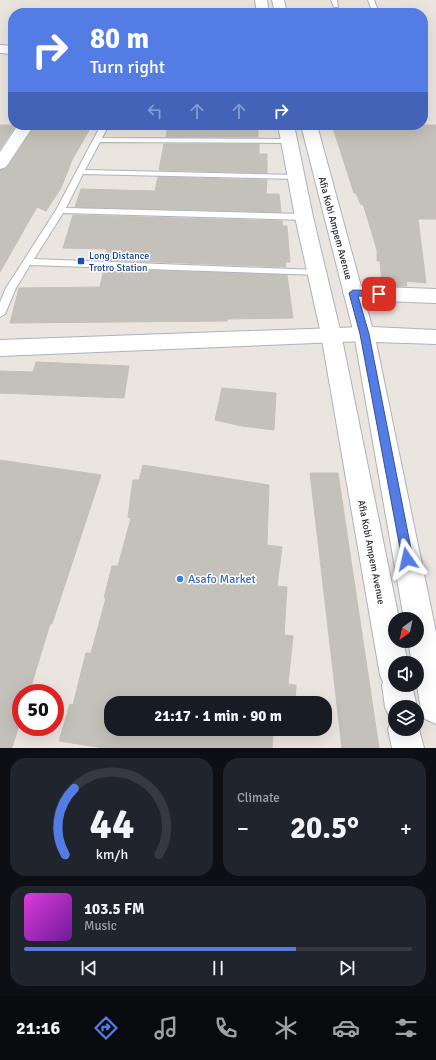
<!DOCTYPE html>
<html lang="en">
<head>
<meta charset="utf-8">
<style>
  body { margin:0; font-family:Signika,sans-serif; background:#20242c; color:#f1f3f6; height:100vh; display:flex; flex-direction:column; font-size:15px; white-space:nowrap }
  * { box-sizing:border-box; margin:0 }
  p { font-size:13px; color:#9ea1a6 }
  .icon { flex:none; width:22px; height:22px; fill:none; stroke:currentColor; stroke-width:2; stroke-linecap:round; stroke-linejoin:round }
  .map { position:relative; height:748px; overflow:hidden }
  .side { display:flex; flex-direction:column; gap:10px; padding:10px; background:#0d0f14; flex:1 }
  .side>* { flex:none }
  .guide { position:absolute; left:8px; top:8px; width:420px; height:122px; border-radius:16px; box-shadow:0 4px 16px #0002; background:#537ce5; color:#fff; overflow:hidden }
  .needle { width:26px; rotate:213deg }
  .fabs { position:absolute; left:388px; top:612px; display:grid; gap:8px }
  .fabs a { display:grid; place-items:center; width:36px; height:36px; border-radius:50%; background:#171b24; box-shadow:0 4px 16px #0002; font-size:20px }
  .speed { position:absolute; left:12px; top:684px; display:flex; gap:8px; font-size:20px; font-weight:700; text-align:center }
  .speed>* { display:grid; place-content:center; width:52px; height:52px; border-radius:50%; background:#171b24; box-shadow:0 4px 16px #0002; line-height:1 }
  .speed .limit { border:6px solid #d22; background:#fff; color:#111 }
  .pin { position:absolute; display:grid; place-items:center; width:34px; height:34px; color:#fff; margin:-17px; border-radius:8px; box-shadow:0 2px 6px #0006 }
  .me { position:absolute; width:44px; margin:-22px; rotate:349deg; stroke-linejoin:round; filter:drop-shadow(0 0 3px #0008) }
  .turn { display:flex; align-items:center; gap:14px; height:84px; padding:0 16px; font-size:18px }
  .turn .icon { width:52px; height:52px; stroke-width:2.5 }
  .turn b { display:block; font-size:28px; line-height:34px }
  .lanes { display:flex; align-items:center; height:38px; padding:0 16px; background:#0003; justify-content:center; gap:20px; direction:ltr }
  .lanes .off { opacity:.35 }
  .big { font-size:30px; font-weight:700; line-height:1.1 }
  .side .widget { flex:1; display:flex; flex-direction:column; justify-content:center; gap:6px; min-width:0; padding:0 14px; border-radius:16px; background:#20242c }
  .side .dial { align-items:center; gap:0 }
  .dial svg { height:104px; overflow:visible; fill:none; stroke:#363941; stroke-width:7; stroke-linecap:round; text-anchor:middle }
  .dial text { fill:#f1f3f6; stroke:none }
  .song { display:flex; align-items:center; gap:12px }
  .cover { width:48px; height:48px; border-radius:6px; background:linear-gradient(135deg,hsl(300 70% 55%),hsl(280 70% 35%)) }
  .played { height:4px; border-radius:2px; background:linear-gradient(90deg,#537ce5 70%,#363941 70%) }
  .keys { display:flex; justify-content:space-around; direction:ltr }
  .heat { display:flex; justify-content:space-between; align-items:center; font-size:22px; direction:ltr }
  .side .tiles { flex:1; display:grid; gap:10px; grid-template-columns:1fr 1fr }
  .widget:last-child { grid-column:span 2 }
  .trip { position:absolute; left:104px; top:696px; width:228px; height:40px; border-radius:16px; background:#171b24; box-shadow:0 4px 16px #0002; font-weight:700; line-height:40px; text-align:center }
  .tabs { display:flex; height:64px; justify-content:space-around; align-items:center; background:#090b0e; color:#9ea1a6 }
  .tabs .icon { width:28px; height:28px }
  .tabs .selected { color:#537ce5 }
  .tabs b { font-size:18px; color:#f1f3f6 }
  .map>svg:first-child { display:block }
  .building { fill:#c4c0ba; stroke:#c7c0b9 }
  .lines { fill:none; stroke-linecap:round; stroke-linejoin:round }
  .lane-casing { stroke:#b0b2ba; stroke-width:2 }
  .street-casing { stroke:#b0b2ba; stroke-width:2 }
  .secondary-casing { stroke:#b0b2ba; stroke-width:2 }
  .lane { fill:#fff; fill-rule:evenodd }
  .street { fill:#fff; fill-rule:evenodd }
  .secondary { fill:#fff; fill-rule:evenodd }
  .route { fill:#537ce5; stroke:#365195 }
  .transit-dot { fill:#1a4fb4; stroke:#fff; stroke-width:1.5 }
  .shop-dot { fill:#3f7fe0; stroke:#fff; stroke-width:1.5 }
  .labels { text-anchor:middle; stroke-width:3; stroke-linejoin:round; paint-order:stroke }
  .street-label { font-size:10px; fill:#2b2b2b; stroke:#fff }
  .transit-label { font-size:10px; fill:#164399; stroke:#fff; text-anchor:start }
  .near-shop-label { font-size:12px; fill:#366cbe; stroke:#fff; text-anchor:start }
</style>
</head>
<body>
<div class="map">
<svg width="436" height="748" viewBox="0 0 436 748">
  <rect width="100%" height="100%" fill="#ebe5df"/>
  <g class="building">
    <path d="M0,125h16l-16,24z"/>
    <path d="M35,125h57l-20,35 -11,28 -15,23 -9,-4 -37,65v-102l7,-2z"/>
    <path d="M168,125h90v12h-92z"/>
    <path d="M332,125h104v94h-18l8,64 -20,-2 1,5h-25l-2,-25h-3v-11l-9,-30 -5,-16 -2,1 -5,-12h-2z"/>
    <path d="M164,144h95v10h8v19l-108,-3z"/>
    <path d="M158,177l109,3 -1,14h13l2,18 -206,-5 6,-18 74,2z"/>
    <path d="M73,215l209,6 1,5h4l3,36h-5l1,5 -181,-7 2,-11 -44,-1z"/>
    <path d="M104,269l183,6 6,43 -66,1v2l-217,2 9,-35 81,-1z"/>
    <path d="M36,362l93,4 -5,32 -124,-5v-22l33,1z"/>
    <path d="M222,388l54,5 -2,37 -32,-4 -27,-6z"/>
    <path d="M0,460l101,15 -49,149h-2l-21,69h-8v25l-9,30h-12z"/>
    <path d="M143,465l126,20 -2,60 15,2 -5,39 10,1 -3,48 9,1 -5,48 8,1 -1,18h-184v26h116l46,7 -1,12h-169l-44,-7 11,-37 3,1 13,-52h5l15,-55h-2l8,-32h6l13,-48 -3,-1 5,-37h6z"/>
    <path d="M310,473h28l41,275h-37z"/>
  </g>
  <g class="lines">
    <defs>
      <g id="lane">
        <path d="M331,0h6l1,7h-4z"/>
        <path d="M368,0h6l5,13h-6z"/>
        <path d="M101,125h8l-7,13 187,1 4,2 -4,2 -189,-1 -15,28 210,5 4,2 -4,2 -212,-5 -17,34 238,6 4,3 -4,3 -241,-7 -29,46 282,11 5,3 -2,2 -289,-10 -14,23 -11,26 -5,3v-15l6,-14 50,-78z"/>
      </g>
      <g id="street">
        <path d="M0,45l13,1v8l-13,-1z"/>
        <path d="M18,125h16l-28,42 -6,2v-17z"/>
        <path d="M353,286l83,3v14l-83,-3 -7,-2 -3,-5 3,-5z"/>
        <path d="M364,327l7,2 3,5 -3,5 -7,2 -364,15v-16z"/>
      </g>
      <g id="secondary">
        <path d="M255,0h12l2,13h-12z"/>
        <path d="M272,0h12l3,13h-12z"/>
        <path d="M278,125h16l19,92 28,117 58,285h-4v22h8l5,22h-13v22h17l5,22h-22v22h22v-7l7,26h-32l-4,-19 4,-10 -2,-1 -5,-11 -3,-22 1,-3 -3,-7 -59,-341 -26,-117z"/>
        <path d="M301,125h16l55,202 64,3v14l-60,-2 60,290v92l-11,-5c-8,-19 -8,-36 -8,-56h-5l-4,-22h9v-22h-13l-50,-285z"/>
      </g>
    </defs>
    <use href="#lane" class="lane-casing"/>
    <use href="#street" class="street-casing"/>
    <use href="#secondary" class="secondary-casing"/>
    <use href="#lane" class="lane"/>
    <use href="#street" class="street"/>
    <use href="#secondary" class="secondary"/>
  </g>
  <path class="route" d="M353,290l26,1 4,3 -4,3 -21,-1 11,38 44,225 -2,4 -4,1 -4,-1 -1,-4 -42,-225 -11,-41z"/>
  <rect class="transit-dot" x="77" y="257" width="8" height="8" rx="2"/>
  <circle class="shop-dot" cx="180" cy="579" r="4"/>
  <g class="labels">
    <g class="street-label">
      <text transform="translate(336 228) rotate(75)" y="4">Afia Kobi Ampem Avenue</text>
      <text transform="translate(372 552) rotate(79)" y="4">Afia Kobi Ampem Avenue</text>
    </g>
    <g class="transit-label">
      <text x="89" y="259">Long Distance<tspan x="89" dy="12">Trotro Station</tspan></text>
    </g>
    <g class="near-shop-label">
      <text x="188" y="583">Asafo Market</text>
    </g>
  </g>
</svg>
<div class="fabs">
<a><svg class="needle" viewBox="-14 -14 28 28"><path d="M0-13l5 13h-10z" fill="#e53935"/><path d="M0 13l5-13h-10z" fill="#9ea1a6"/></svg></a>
<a><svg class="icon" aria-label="sound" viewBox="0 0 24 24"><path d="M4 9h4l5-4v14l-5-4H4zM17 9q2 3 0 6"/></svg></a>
<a><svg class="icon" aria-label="layers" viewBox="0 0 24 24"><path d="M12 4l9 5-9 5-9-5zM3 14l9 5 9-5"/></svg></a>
</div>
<div class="speed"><div class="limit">50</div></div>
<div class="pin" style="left:379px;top:294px;background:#d93025"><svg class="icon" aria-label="arrive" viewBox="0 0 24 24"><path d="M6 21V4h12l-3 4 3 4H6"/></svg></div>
<svg class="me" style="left:407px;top:559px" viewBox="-20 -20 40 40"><path d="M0-17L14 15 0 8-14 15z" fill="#537ce5" stroke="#fff" stroke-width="4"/></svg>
<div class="trip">21:17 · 1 min · 90 m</div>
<div class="guide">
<div class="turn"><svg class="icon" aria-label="right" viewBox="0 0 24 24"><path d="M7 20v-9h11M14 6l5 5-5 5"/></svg><div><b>80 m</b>Turn right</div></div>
<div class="lanes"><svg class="icon off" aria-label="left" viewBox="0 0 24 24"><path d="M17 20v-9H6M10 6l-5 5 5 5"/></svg><svg class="icon off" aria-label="ahead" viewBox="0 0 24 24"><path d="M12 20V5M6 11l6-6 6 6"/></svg><svg class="icon off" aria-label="ahead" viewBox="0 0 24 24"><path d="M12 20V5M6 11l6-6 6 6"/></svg><svg class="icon" aria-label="right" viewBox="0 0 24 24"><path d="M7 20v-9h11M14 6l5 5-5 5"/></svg></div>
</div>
</div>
<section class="side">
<div class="tiles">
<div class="widget dial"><svg viewBox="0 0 100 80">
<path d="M14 69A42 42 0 1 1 86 69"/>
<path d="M14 69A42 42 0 0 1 21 18" stroke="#537ce5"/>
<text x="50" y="56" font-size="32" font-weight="700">44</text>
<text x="50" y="72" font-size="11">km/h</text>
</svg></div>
<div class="widget"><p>Climate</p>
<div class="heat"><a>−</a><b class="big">20.5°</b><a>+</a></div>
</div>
<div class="widget">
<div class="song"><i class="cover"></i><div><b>103.5 FM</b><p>Music</p></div></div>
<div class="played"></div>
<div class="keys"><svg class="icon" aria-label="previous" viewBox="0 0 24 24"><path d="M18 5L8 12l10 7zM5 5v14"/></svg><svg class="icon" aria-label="pause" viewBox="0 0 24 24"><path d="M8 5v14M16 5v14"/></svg><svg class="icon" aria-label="next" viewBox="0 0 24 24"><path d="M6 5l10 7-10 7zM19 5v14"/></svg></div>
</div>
</div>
</section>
<nav class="tabs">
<b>21:16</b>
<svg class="icon selected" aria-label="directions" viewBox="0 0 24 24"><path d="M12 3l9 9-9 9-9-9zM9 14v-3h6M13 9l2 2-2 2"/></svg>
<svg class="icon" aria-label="music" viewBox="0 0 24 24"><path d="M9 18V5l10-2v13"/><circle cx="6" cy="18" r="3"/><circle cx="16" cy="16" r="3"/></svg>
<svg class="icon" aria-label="phone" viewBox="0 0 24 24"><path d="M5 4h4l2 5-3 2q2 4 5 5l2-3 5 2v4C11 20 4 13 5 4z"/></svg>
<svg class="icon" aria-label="climate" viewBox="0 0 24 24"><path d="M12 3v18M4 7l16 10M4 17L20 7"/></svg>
<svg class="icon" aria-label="car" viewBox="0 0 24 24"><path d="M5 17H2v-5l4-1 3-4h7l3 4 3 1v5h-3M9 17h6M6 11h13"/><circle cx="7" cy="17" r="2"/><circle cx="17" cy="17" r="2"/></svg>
<svg class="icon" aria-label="filters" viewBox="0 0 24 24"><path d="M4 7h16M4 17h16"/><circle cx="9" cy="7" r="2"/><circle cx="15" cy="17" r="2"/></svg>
</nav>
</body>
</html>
